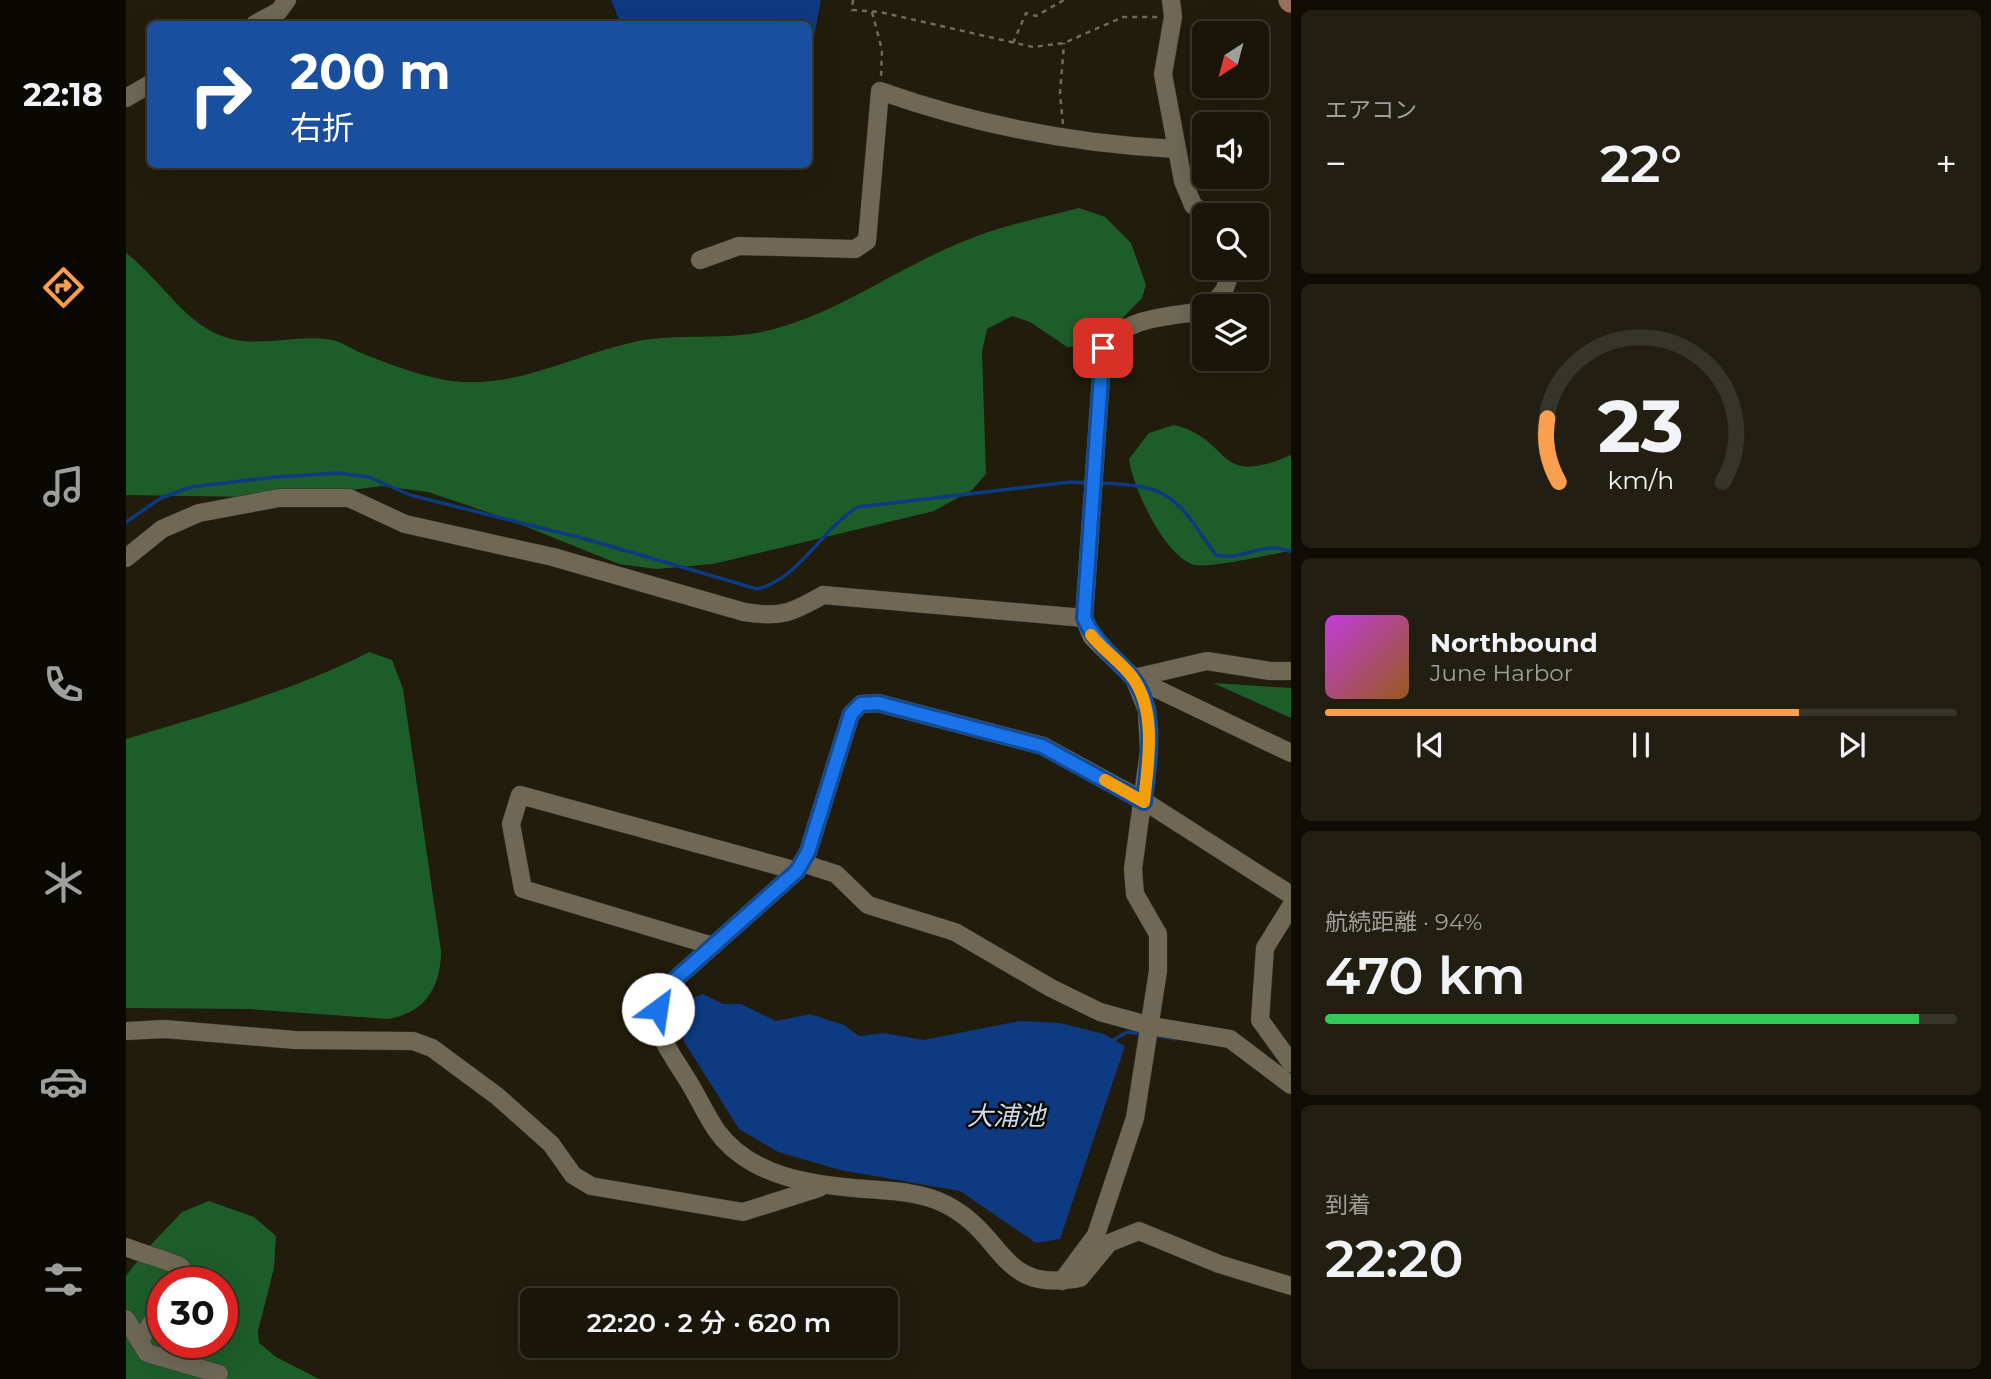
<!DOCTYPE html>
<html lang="ja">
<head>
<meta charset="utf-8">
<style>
  body { margin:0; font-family:Montserrat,"Noto Sans JP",sans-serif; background:#221e12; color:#f1f3f6; height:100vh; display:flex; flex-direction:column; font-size:26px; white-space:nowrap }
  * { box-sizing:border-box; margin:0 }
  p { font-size:23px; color:#9f9f9c }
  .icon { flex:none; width:38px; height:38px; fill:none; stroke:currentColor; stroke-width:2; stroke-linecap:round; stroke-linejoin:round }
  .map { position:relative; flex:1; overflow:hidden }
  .panel { display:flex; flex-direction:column; gap:10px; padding:10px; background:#0e0c04; width:700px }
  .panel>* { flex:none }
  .hud { position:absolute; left:21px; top:21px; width:665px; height:147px; border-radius:10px; box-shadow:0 7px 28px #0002,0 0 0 2px #373429; background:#1a4fa0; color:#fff; overflow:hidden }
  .needle { width:46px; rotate:216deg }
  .tools { position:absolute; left:1066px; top:21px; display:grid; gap:14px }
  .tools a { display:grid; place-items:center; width:77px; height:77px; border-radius:10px; background:#191508; box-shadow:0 7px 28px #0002,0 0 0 2px #373429; font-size:35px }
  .speed { position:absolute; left:21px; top:1267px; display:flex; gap:14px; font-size:35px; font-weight:700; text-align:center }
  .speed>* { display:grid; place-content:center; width:91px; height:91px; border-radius:50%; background:#191508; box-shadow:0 7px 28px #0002,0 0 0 2px #373429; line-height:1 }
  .speed .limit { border:10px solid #d22; background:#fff; color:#111 }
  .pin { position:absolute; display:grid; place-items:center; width:60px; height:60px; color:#fff; margin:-30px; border-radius:14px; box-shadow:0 4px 10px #0006 }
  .me { position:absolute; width:77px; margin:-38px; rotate:31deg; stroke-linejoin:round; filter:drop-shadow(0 0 5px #0008) }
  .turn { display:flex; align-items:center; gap:24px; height:147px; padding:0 28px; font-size:32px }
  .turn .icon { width:91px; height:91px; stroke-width:2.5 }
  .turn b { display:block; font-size:49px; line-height:60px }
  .big { font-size:52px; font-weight:600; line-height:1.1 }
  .panel .tile { flex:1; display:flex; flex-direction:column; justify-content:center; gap:10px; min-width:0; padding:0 24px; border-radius:10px; background:#221e12 }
  .panel .dial { align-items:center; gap:0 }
  .dial svg { height:182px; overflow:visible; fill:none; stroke:#373429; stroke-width:7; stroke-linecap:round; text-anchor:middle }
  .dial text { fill:#f1f3f6; stroke:none }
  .song { display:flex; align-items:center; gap:21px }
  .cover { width:84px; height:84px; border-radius:10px; background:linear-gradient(135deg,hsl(290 70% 55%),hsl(30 70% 35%)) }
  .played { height:7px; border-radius:4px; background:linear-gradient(90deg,#f99f4d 75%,#373429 75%) }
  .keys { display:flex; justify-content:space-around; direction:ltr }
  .heat { display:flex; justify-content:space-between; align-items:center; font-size:38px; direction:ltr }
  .charge { height:10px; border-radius:5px; background:linear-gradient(90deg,#34c759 94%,#373429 0) }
  .trip { position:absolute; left:394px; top:1288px; width:378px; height:70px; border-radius:10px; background:#191508; box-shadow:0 7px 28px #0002,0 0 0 2px #373429; font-weight:600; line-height:70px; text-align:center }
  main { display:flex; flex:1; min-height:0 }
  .menu { display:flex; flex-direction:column; width:126px; justify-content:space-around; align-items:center; background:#0a0803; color:#9f9f9c }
  .menu .icon { width:49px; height:49px }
  .menu .current { color:#f99f4d }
  .menu b { font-size:32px; color:#f1f3f6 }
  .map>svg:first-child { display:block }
  .forest { fill:#1d5d2a; fill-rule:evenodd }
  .water { fill:#0d3a81 }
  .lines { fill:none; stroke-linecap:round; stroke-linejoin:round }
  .stream { stroke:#0d3a81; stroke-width:3.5 }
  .minor-casing { stroke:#38332c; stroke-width:19 }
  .major-casing { stroke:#38332c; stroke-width:24 }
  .path { stroke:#706b5d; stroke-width:2.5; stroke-dasharray:5 5; stroke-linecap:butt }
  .minor { stroke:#6e6855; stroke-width:18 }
  .major { stroke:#9d6d5d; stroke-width:23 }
  .route-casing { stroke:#114b97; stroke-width:18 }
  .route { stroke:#1a73e8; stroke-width:12 }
  .slow { stroke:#f59e0b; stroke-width:12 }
  .labels { text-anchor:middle; stroke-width:5; stroke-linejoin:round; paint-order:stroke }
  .water-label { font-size:26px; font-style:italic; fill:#cddaef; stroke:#080702 }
</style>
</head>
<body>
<main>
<nav class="menu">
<b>22:18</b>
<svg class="icon current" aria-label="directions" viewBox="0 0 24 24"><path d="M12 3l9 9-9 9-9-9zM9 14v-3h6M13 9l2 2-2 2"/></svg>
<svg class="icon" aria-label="music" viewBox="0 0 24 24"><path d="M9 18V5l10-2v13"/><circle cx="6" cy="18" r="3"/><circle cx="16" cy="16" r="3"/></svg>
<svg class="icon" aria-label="phone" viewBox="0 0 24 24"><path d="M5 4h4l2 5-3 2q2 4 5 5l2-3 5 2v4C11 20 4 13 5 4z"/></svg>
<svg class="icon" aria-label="climate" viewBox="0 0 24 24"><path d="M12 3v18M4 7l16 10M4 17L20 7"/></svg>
<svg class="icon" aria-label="car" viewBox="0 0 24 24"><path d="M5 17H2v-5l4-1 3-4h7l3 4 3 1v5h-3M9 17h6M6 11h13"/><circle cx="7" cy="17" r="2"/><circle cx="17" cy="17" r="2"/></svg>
<svg class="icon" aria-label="filters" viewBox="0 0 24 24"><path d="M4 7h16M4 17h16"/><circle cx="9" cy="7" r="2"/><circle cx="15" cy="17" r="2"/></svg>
</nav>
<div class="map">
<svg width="1165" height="1379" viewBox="0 0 1165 1379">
  <rect width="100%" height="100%" fill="#211c0b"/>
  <g class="forest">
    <path d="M953,208l26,9 26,26 15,42 -4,13 -39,40 -10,7 -26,2 -37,-25 -18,-6 -25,13 -5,23 4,122 -14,16 -38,21 -221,53 -57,5 -37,-5 -120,-48 -71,-24 -46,-6 -53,7 -81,4 -122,-2v-242c31,23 55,65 91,81 38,17 77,-1 115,6 10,2 20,9 29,13 29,11 61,24 91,28 66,8 124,-27 186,-40 43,-8 90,0 132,-11 69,-17 127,-62 192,-88 38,-16 78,-24 117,-34z"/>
    <path d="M1048,425c59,14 40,64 117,30v96c-20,3 -79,17 -96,14 -30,-7 -63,-79 -66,-106l20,-26z"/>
    <path d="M243,652l23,8 11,29 38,262c0,36 -16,62 -53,68l-140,-10 -122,-1v-269c82,-25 167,-48 243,-87z"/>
    <path d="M1087,683l78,5v30z"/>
    <path d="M83,1201l45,16 22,19 -2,32 -16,63 1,12 17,14 43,22h-193v-103l20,-26 36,-38zM37,1283h59v59h-59z"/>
  </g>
  <g class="water">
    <path d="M485,0h210l-12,63 -1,-39h-187z"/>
    <path d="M577,994l20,10h18l35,17 34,-7 34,11 15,11 25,-3 40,7 95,-19 41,2 44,11 21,12 -65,193 -24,4 -76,-52 -120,-21 -62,-18 -39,-23 -56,-89 2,-23 -9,-18 11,1z"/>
  </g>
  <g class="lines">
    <g class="stream">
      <path d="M975,483c74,3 74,15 115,72 27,7 48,-16 75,-3"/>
      <path d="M0,522l35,-24 30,-11 85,-10 62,-4 31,4 41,18 179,45 168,49c43,-10 64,-60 101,-82l212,-25 19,1"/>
      <path d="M1026,1035l24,4"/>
      <path d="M984,1042l17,-10 14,2"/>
    </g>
    <defs>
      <g id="minor">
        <path d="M1045,0l2,17 -10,57 20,107 10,24 13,10"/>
        <path d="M129,24l24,-13 8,-11"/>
        <path d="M0,98l24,-14"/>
        <path d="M574,260l39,-14 116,3 12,-8 13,-150c96,34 194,53 296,58"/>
        <path d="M1085,306l13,-15 8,-23"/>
        <path d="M0,558l36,-29 37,-16 80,-15h70l56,26 148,33 191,55c36,6 48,1 79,-17l261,23"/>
        <path d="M1008,678l157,75"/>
        <path d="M1008,678l73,-17 63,10h21"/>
        <path d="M676,863l34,11 32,31 87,27 96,56 49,24 51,14 79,13 61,46"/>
        <path d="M1165,895l-147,-94 -101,-55 -165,-43 -17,1 -10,10 -43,138 -11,19 -127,113c-21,45 -9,53 15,92 12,18 20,38 32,55 34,47 97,54 149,58 26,2 55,3 79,15 62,31 53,90 135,74l29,-35 30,-12 80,33 72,22"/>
        <path d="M1165,906l-26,42 -5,72 31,43"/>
        <path d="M587,946l-190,-57 -12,-65 9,-29 277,76"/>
        <path d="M0,1031l39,-2 130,11 118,1 19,7 65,48 54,48 22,31 18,11 152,26 76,-24"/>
        <path d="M0,1247c16,7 43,13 55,20l-3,16"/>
        <path d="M936,1281l34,-46 39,-117 23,-147v-37l-23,-40 -2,-25 16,-118 -2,-41 -13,-32 -42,-41 -8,-19 19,-270c25,-32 63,-31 101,-37"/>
        <path d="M0,1319l21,34 72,21"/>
        <path d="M14,1340l23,-35"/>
      </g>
      <path id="major" d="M1164,0l1,1"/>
    </defs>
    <use href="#minor" class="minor-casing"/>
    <use href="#major" class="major-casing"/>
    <g class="path">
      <path d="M727,0l-1,10 28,2 153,35 31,-4 59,-26h36"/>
      <path d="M746,12l10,38 -1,28"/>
      <path d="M887,43l13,-30 10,3 28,-16"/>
      <path d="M937,124l-3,-30 4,-51"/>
    </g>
    <use href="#minor" class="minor"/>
    <use href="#major" class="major"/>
  </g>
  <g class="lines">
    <defs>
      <path id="route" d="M532,1009l12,-25 127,-113 11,-19 43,-138 10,-10 17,-1 164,43 102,56c4,-38 15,-95 -13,-126 -17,-20 -36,-33 -47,-58l19,-270"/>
    </defs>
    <use href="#route" class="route-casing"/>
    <use href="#route" class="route"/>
    <path class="slow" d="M965,635c12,16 31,27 42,43 24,34 15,85 11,124l-39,-22"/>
  </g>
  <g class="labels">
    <g class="water-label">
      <text x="880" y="1125">大浦池</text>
    </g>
  </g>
</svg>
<div class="tools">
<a><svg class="needle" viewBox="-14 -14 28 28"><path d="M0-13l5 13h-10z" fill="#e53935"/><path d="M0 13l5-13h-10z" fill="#9f9f9c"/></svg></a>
<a><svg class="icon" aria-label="sound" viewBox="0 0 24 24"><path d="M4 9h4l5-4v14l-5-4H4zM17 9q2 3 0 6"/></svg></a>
<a><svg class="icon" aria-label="search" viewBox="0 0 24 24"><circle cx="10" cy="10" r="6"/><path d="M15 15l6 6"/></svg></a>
<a><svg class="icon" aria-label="layers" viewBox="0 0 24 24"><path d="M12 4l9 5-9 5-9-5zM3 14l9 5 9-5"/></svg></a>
</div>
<div class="speed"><div class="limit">30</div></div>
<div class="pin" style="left:977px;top:348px;background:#d93025"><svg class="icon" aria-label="arrive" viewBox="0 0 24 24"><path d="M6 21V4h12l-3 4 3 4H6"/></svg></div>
<svg class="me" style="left:532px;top:1009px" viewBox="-20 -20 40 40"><circle r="19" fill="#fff"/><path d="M0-13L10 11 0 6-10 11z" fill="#1a73e8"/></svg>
<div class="trip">22:20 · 2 分 · 620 m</div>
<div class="hud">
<div class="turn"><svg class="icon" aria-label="right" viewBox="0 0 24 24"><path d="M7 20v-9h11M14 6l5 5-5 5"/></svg><div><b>200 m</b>右折</div></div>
</div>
</div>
<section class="panel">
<div class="tile"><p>エアコン</p>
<div class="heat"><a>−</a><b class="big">22°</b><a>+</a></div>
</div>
<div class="tile dial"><svg viewBox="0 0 100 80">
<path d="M14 69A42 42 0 1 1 86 69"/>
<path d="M14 69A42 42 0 0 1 9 41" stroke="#f99f4d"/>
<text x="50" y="56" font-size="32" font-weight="700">23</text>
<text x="50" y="72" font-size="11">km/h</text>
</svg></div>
<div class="tile">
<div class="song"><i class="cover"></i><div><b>Northbound</b><p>June Harbor</p></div></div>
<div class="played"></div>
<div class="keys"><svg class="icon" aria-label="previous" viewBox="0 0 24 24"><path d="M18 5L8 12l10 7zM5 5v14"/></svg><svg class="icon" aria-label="pause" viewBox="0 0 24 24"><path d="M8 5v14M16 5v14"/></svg><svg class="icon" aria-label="next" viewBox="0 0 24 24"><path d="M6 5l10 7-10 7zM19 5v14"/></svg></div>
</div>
<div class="tile"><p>航続距離 · 94%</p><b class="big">470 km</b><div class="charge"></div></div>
<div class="tile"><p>到着</p><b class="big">22:20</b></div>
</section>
</main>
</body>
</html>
